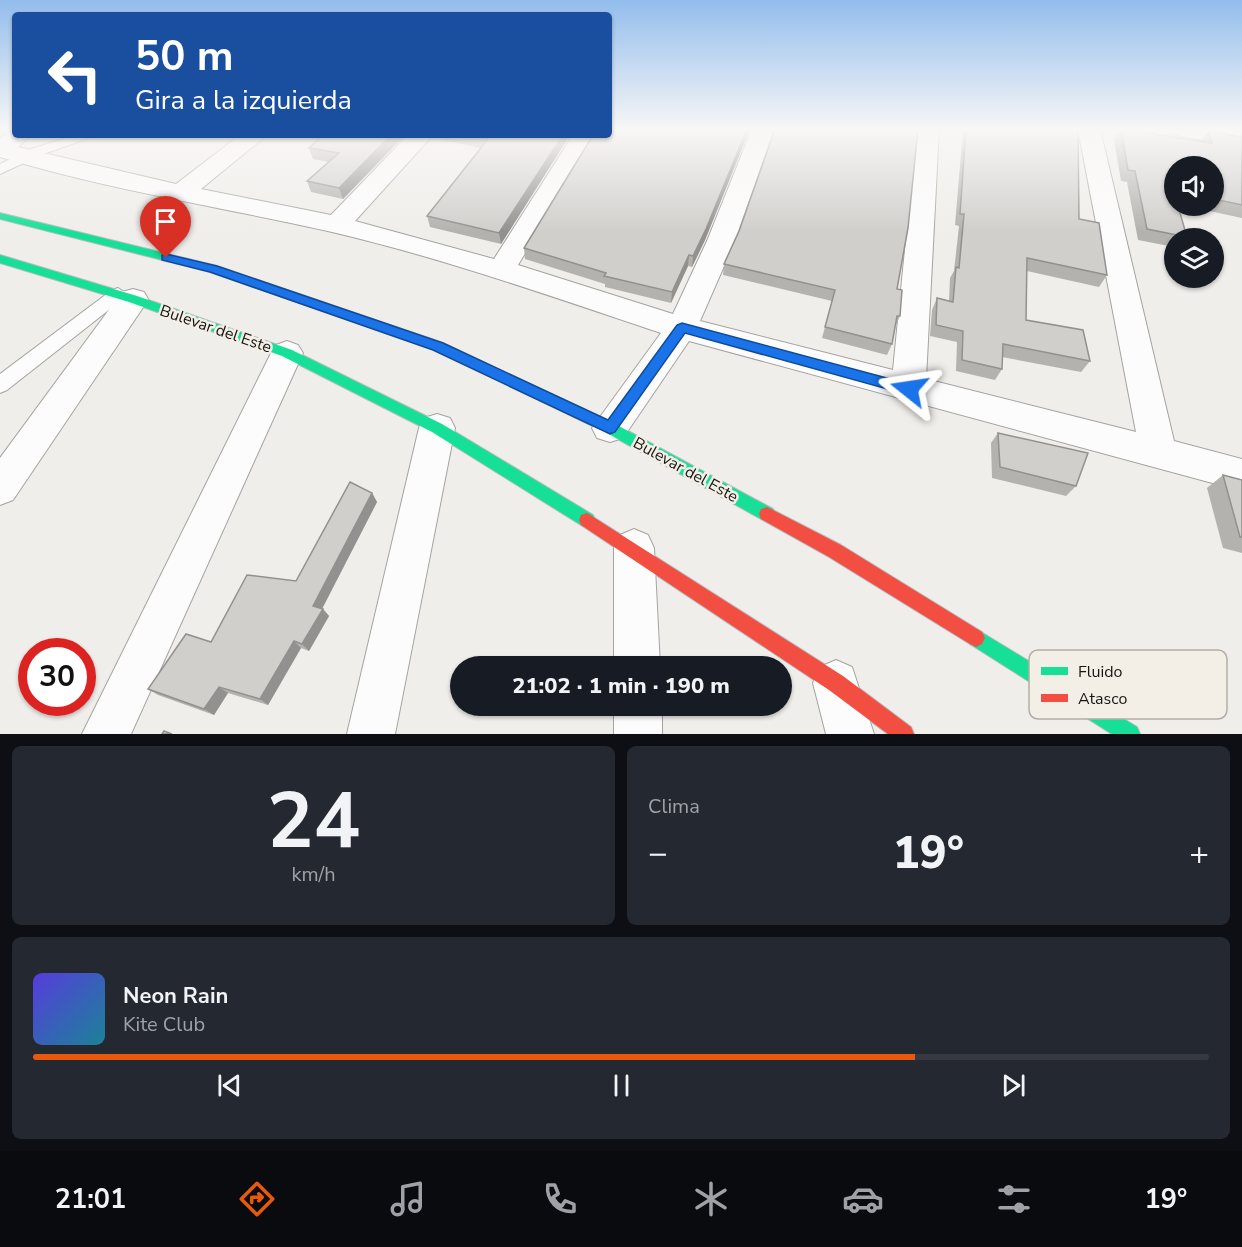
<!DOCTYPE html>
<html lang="es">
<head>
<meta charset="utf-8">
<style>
  body { margin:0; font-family:"Nunito Sans",sans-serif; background:#242831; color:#f1f3f6; height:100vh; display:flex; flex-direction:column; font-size:22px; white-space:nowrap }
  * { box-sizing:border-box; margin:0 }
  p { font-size:20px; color:#9ea1a6 }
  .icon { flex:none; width:33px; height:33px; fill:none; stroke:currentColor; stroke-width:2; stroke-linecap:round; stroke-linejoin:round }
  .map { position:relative; height:734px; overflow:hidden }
  .drawer { display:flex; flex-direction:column; gap:12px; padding:12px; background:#0d0f14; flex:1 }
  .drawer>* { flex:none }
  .hud { position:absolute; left:12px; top:12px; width:600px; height:126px; border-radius:6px; box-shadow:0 2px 4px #0004; background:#1a4fa0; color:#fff; overflow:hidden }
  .controls { position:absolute; left:1164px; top:156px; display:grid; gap:12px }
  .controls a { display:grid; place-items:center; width:60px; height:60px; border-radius:50%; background:#171b24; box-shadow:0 2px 4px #0004; font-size:30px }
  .speed { position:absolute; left:18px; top:638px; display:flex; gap:12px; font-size:30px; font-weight:700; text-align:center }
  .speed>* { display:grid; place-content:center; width:78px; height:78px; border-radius:50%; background:#171b24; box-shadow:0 2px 4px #0004; line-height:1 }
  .speed .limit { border:9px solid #d22; background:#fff; color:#111 }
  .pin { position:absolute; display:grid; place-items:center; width:51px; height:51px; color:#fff; margin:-62px -26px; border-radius:50% 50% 50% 0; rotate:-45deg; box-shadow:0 0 6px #0007 }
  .pin .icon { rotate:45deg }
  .me { position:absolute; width:66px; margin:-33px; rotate:285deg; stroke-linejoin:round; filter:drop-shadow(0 0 4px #0008) }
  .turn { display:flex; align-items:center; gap:21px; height:126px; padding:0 24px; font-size:27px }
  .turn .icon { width:78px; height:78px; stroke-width:2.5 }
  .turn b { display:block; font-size:42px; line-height:51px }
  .big { font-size:45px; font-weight:800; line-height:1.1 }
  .drawer .card { flex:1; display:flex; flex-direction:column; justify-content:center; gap:9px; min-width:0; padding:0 21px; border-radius:9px; background:#242831 }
  .drawer .dial { align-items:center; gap:0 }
  .dial b { font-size:78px; line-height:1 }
  .song { display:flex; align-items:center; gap:18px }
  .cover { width:72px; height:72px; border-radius:9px; background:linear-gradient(135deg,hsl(250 70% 55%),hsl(190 70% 35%)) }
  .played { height:6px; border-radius:3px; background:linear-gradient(90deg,#ea580c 75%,#363941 75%) }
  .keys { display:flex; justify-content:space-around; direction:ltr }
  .heat { display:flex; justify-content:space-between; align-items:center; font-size:33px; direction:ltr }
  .drawer .tiles { flex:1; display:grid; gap:12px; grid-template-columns:1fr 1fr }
  .card:last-child { grid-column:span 2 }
  .trip { position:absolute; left:450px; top:656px; width:342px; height:60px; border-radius:30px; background:#171b24; box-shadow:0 2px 4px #0004; font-weight:800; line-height:60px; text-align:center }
  .dock { display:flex; height:96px; justify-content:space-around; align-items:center; background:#090b0e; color:#9ea1a6 }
  .dock .icon { width:42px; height:42px }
  .dock .on { color:#ea580c }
  .dock b { font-size:27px; color:#f1f3f6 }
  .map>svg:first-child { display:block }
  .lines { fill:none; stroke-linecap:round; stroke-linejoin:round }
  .lane-casing { stroke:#a5a3a0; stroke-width:2 }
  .street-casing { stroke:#a5a3a0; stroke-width:2 }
  .fast-casing { stroke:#b8babf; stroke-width:2 }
  .jam-casing { stroke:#b8babf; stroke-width:2 }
  .lane { fill:#fdfcfc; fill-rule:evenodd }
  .street { fill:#fdfcfc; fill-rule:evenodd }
  .fast { fill:#16e098; fill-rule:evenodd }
  .jam { fill:#f24e42; fill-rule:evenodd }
  .wall { fill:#b4b2af }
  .shaded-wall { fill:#92918f }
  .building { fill:#d1cfcc; stroke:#92918f; stroke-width:1.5 }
  .route { fill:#1a73e8; stroke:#114b97; stroke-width:1.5 }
  .labels { text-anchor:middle; stroke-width:5; stroke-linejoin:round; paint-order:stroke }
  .street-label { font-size:16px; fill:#171613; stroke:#f3efe7 }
  .key { fill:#f3efe7; stroke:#b1aea7; stroke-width:1.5 }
  .key-label { font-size:16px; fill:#171613 }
</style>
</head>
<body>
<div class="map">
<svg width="1242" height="734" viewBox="0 0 1242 734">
  <rect width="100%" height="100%" fill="#f0eeea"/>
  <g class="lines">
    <defs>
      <g id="lane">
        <path d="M76,135h21l-56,20 -41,19v-10l31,-15z"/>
        <path d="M118,288l9,6 -3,4 -117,92 -7,3v-19l112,-84z"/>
      </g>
      <g id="street">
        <path d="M15,129v6h16l-13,12 158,37 64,-49h27l-66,54 130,26 77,-80h25l-78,86 139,38 79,-124h24l-79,130 155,49 34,-73 45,-112h22l-39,112 -35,80 193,49 24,-241h22l-13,250 210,53 -58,-303h22l74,312 68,18v32l-553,-150 -66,97 -13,4 -13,-4 -5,-10 69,-95c-108,-36 -218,-75 -329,-101 -110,-25 -224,-42 -332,-75v-19z"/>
        <path d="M1171,129h49l21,4 1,14 -60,-11 -8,-2z"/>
        <path d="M133,289l11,3 4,7 -4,7 -131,194 -13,5v-47l122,-166z"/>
        <path d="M287,341l11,4 5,8 -172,381h-49l189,-381 5,-8z"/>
        <path d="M437,414l13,4 5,10 -60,306h-48l72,-306 5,-10z"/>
        <path d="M634,529l14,6 6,13 6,118h-46v-118l6,-13z"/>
        <path d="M836,660l16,7 22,67h-48l-13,-51 7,-16z"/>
        <rect x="614" y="705" width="48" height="29"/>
      </g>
      <g id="fast">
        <path d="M0,213l217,53 226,77 172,81 158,85 2,5 -2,5 -6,2 -6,-2 -156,-87 -172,-83 -223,-77 -210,-53z"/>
        <path d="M0,255l137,41 155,54 150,74 151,91 2,5 -2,5 -6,2 -6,-2 -149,-93 -150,-76 -153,-54 -129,-39z"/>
        <path d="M976,629l161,98 3,7h-28l-142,-90 -3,-6 3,-6z"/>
      </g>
      <g id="jam">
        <path d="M767,507l74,38 141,87 3,6 -3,6 -6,3 -6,-3 -141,-87 -68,-38 -2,-5 2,-5z"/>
        <path d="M587,513l256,163 68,51 3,7h-26l-59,-44 -248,-165 -2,-5 2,-5z"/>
      </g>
    </defs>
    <use href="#lane" class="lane-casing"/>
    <use href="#street" class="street-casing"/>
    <use href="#fast" class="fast-casing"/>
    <use href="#jam" class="jam-casing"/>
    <use href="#lane" class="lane"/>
    <use href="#street" class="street"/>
    <use href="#fast" class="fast"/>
    <use href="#jam" class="jam"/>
  </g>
  <g class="wall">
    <path d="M609,129h141l-45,111 -13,27 -4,-1 -17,37 -66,-16v-3l-80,-25 -1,-11z"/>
    <path d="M963,129h115l1,90 28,56 -8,12 -72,-16 -1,49 64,41 -9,11 -79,-15v12l-7,11 -39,-9 1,-29 -27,-6 2,-26 5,-12 12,3 1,-23 4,-7 5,-45 -4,-1z"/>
    <path d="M1120,129l81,12 7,-10 34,6v81l-56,-12h28v-40h-40v40l13,31 -1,1h-12v9l-36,-7 -11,-58 -6,-1 -7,-42z"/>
    <path d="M296,135h109l-62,64 -32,-7 -4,-11 22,-19 -16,-3 -4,-11 9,-8z"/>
    <path d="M432,135h138l-69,109 -71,-17 -3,-11 54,-68 -48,-10z"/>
    <path d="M739,231l158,58 3,27 -5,11 -3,17 -5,11 -65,-17 10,-37 -109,-26 1,-11z"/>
    <path d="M998,433l78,53 -10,10 -74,-18 -1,-35z"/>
    <path d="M1223,475l19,5v73l-19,-5 -16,-60z"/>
    <path d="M372,493l5,9 -55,106 7,8 -20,35 -8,-3 -33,57 -40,-12 -14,22 -56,-20 -10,-6 148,-108z"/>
  </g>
  <g class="shaded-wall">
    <path d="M747,129h3l-45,111 -13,27 1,-11z"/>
    <path d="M391,135h14l-62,64 -4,-11z"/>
    <path d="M563,135h7l-69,109 -2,-11z"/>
    <path d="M689,255l-1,11 -17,37 1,-11z"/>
    <path d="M372,493l5,9 -57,111 -7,-7z"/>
    <path d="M323,609l6,7 -20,35 -7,-7z"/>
    <path d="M294,641l7,7 -33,57 -8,-6z"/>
    <path d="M219,687l9,6 -14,22 -10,-6z"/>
  </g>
  <g class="building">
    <path d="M609,129h138l-41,100 -13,27 -4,-1 -17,37 -68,-16 2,-3 -82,-25 69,-113h16z"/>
    <path d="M775,129h143l-10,99 -11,61 5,1 -2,26h-3l-5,28 -67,-17 10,-37 -111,-26 15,-33z"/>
    <path d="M966,129h112l1,90 20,4 8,52 -80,-17 -1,62 57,10 7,31 -87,-17 -1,25 -40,-9 1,-29 -27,-6 1,-27 16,4 3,-35 3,1 5,-54h-4z"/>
    <path d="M1121,129l91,14 -4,-12 34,6v68l-28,-6v-33h-40v40h4l9,31 -40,-8 -12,-58 -7,-1z"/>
    <path d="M323,135h68l-52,53 -32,-7 32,-28 -30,-5z"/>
    <path d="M467,135h96l-64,98 -72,-17 61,-77z"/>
    <path d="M998,433l90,20 -12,33 -76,-19z"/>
    <path d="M1223,475l19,5v57h-2z"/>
    <path d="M350,482l22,11 -59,113 10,3 -21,35 -8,-3 -34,58 -41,-12 -15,22 -56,-20 38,-55 25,8 36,-67 49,6z"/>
    <path d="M164,731l8,3h-10z"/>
  </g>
  <linearGradient id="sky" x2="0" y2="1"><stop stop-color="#93bded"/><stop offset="0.56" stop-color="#f8f7f6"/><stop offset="1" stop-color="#f8f7f6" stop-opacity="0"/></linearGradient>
  <rect width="1242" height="232" fill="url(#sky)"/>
  <path class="route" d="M166,254l51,12 226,77 165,77 69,-95 5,-2 227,61 7,5 -7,6 -224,-62 -70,99 -5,2 -177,-84 -223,-78 -48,-12v-5z"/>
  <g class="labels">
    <g class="street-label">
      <text transform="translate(216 328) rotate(19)" y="6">Bulevar del Este</text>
      <text transform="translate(686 469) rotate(29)" y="6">Bulevar del Este</text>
    </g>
  </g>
  <rect x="1029" y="650" width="198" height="69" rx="9" class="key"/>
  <rect x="1041" y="667" width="27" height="8" fill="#16e098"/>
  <rect x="1041" y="694" width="27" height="8" fill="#f24e42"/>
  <g class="key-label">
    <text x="1078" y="677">Fluido</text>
    <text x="1078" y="704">Atasco</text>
  </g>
</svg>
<div class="controls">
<a><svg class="icon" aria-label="sound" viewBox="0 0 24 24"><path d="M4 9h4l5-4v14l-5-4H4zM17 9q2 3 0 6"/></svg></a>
<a><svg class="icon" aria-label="layers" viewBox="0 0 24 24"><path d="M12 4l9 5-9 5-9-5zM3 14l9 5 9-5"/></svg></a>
</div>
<div class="speed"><div class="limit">30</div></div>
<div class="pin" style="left:166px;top:258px;background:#d93025"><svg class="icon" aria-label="arrive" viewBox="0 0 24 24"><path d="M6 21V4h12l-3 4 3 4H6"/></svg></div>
<svg class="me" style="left:909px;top:389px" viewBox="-20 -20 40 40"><path d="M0-17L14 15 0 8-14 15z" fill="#1a73e8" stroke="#fff" stroke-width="4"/></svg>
<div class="trip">21:02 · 1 min · 190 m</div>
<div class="hud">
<div class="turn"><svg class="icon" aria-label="left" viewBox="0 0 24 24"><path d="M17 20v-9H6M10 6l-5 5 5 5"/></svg><div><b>50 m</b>Gira a la izquierda</div></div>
</div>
</div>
<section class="drawer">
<div class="tiles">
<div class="card dial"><b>24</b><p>km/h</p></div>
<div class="card"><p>Clima</p>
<div class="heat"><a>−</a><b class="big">19°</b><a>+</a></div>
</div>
<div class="card">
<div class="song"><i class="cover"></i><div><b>Neon Rain</b><p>Kite Club</p></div></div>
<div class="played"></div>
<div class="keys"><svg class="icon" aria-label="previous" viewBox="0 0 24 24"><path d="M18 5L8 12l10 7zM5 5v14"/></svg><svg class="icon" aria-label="pause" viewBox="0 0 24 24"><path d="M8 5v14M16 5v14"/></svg><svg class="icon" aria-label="next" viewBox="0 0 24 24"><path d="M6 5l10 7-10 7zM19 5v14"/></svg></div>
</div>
</div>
</section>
<nav class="dock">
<b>21:01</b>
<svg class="icon on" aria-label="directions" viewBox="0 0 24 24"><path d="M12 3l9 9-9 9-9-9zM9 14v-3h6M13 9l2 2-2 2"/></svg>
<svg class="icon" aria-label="music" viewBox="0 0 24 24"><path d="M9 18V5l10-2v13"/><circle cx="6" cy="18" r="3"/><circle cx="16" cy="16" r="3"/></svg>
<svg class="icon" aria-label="phone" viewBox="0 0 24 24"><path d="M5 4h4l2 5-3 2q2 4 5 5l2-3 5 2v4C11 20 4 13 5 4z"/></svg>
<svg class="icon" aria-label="climate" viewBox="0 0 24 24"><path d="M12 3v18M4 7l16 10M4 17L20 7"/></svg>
<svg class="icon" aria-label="car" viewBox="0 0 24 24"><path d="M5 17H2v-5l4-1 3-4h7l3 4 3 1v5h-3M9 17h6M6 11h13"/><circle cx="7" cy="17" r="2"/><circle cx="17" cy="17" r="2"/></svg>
<svg class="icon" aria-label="filters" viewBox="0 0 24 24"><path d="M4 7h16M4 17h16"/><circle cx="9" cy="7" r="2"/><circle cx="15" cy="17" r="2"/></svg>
<b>19°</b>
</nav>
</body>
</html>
